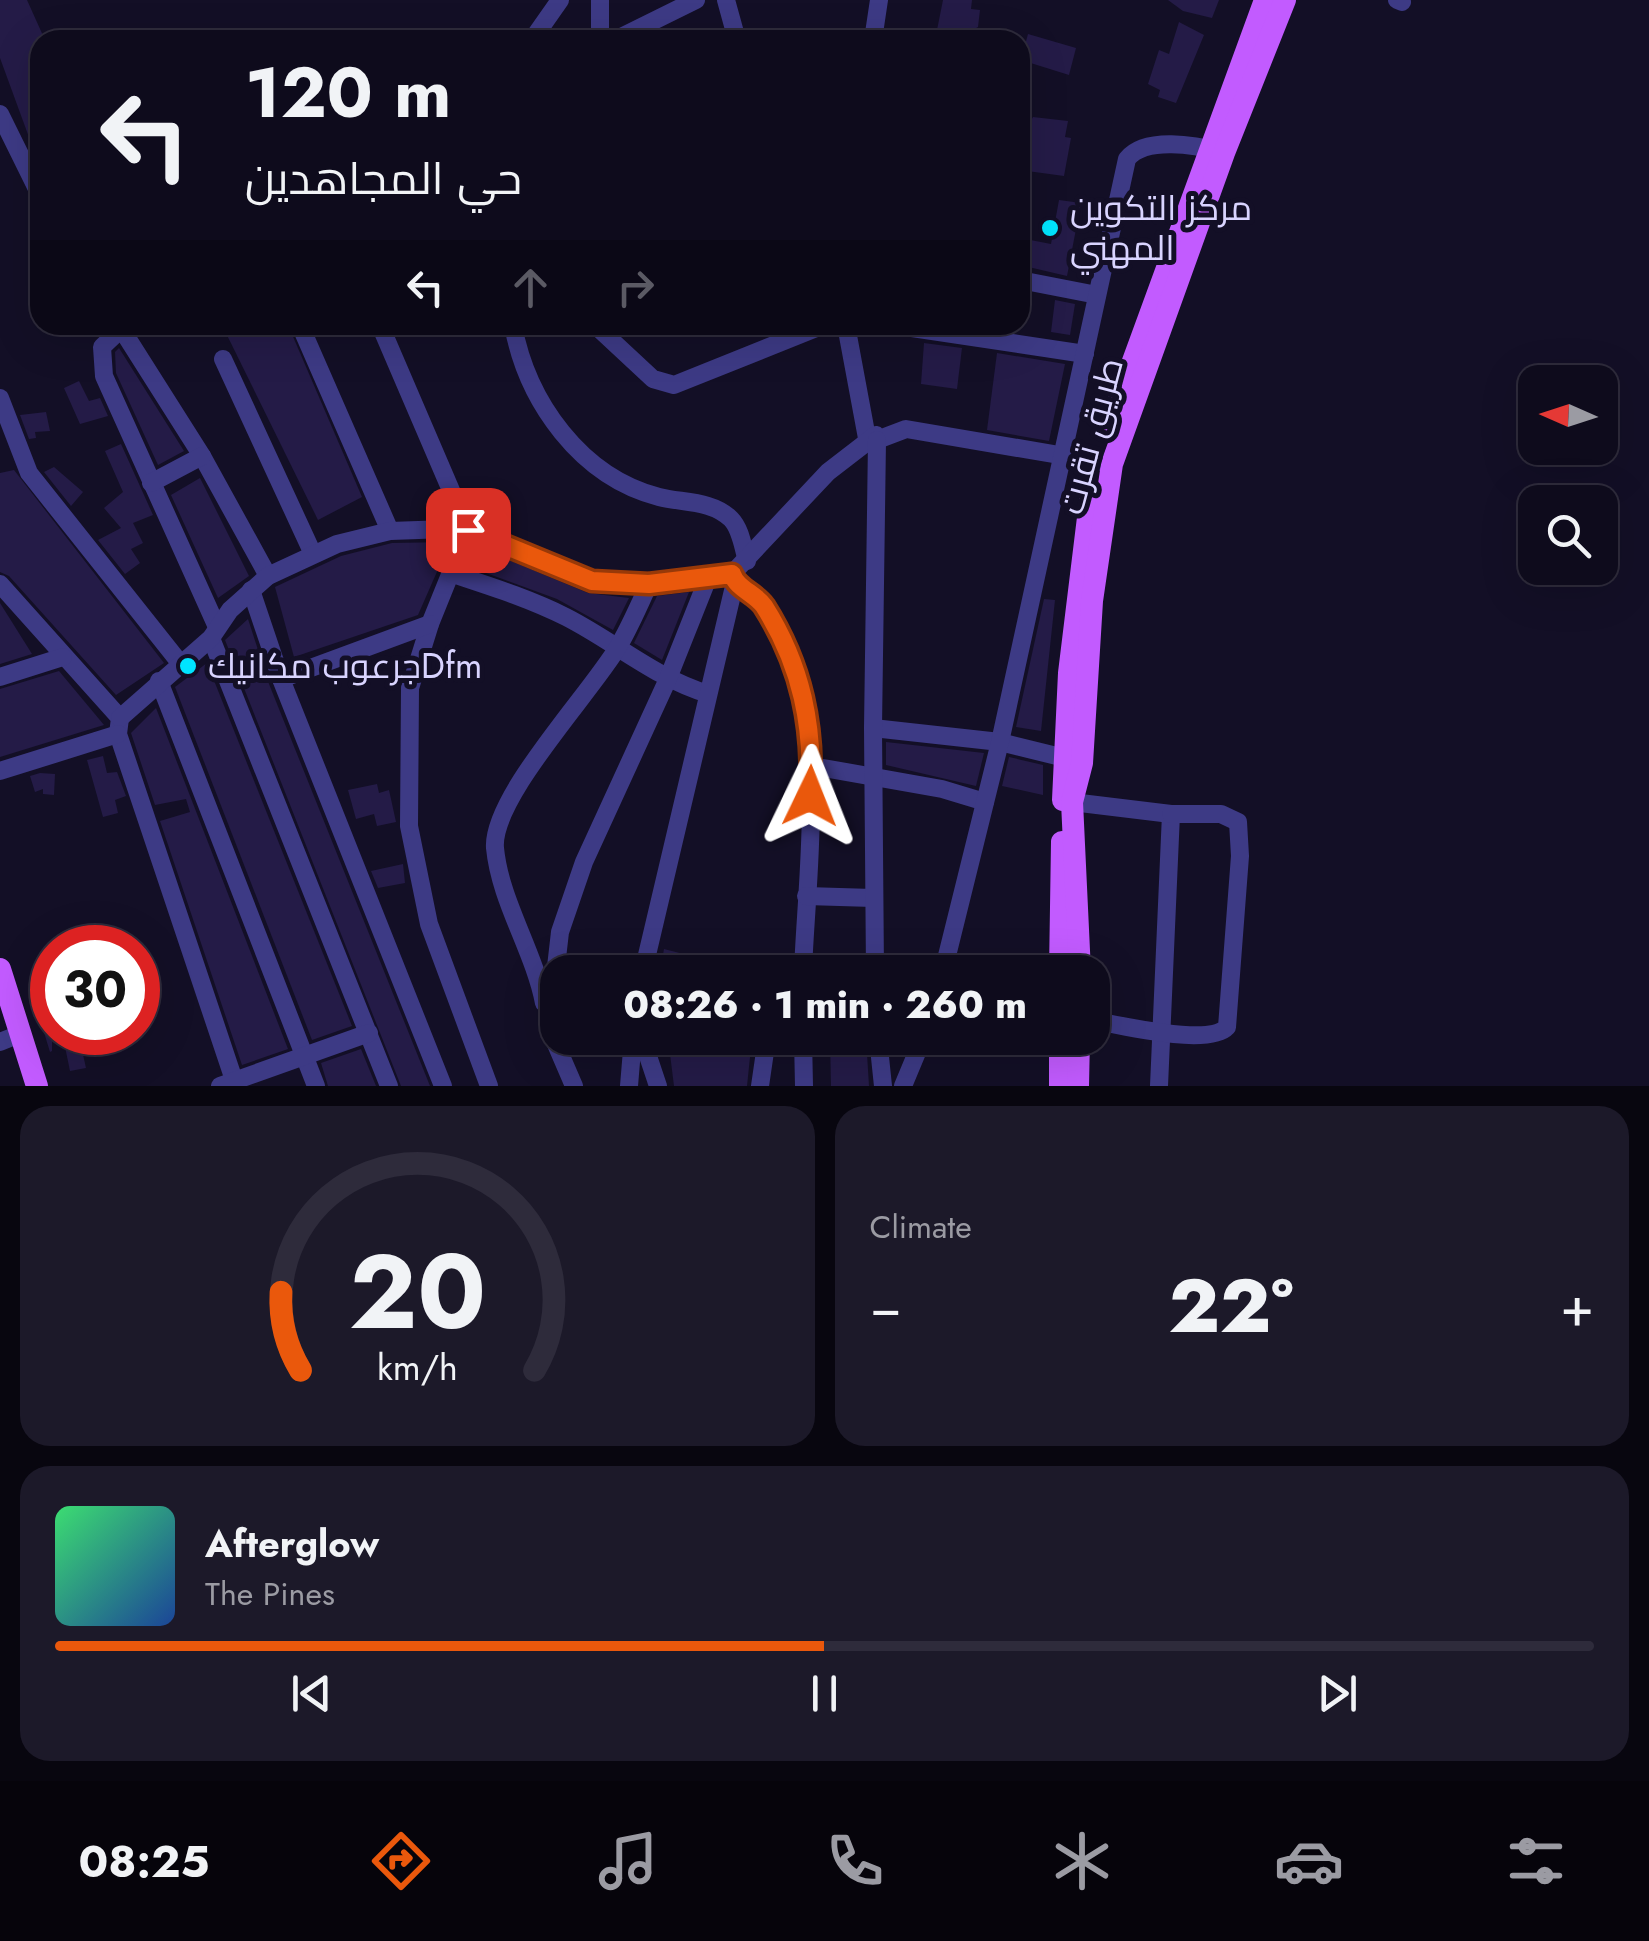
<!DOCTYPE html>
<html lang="en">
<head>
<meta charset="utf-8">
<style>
  body { margin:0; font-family:Jost,Cairo,sans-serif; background:#1c1929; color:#f1f3f6; height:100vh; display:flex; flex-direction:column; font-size:38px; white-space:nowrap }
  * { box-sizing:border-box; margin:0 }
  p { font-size:32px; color:#9b9ba3 }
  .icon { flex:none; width:55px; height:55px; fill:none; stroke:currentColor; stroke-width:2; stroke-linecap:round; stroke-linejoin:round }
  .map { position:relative; height:1086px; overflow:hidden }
  .panel { display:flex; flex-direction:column; gap:20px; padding:20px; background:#08060f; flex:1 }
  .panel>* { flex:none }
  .banner { position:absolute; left:30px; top:30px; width:1000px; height:305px; border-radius:30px; box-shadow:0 10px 40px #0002,0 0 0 2px #2e2b3b; background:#0e0b1c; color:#f1f3f6; overflow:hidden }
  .needle { width:65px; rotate:273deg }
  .fabs { position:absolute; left:1518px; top:365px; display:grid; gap:20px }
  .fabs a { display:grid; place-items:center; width:100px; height:100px; border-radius:20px; background:#0e0b1c; box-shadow:0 10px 40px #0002,0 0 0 2px #2e2b3b; font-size:50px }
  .speed { position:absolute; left:30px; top:925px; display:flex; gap:20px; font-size:50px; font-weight:700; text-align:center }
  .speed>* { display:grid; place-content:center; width:130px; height:130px; border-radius:50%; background:#0e0b1c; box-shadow:0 10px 40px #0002,0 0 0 2px #2e2b3b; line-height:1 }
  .speed .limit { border:15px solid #d22; background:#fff; color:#111 }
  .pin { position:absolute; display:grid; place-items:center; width:85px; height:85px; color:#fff; margin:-42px; border-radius:20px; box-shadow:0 5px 15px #0006 }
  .me { position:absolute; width:110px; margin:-55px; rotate:2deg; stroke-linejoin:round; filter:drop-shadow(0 0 8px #0008) }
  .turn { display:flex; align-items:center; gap:35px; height:210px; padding:0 50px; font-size:45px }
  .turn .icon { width:130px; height:130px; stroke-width:2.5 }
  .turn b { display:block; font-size:70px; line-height:85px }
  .lanes { display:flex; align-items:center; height:95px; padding:0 50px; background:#0003; justify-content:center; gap:50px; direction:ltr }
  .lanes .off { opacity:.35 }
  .big { font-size:75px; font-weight:800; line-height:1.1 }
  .panel .widget { flex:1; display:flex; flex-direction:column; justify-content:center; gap:15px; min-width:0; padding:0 35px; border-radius:30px; background:#1c1929 }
  .panel .dial { align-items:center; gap:0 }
  .dial svg { height:260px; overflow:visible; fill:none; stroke:#2e2b3b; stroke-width:7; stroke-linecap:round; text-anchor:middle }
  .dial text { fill:#f1f3f6; stroke:none }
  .song { display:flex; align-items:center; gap:30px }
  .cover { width:120px; height:120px; border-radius:15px; background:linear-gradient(135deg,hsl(140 70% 55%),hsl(220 70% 35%)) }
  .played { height:10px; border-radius:5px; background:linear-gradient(90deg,#ea580c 50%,#2e2b3b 50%) }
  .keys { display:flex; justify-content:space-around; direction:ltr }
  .heat { display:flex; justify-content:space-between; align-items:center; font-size:55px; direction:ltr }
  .panel .tiles { flex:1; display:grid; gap:20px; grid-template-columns:1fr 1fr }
  .widget:last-child { grid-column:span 2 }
  .trip { position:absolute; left:540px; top:955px; width:570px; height:100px; border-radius:30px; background:#0e0b1c; box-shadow:0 10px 40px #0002,0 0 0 2px #2e2b3b; font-weight:800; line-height:100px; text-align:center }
  .tab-bar { display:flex; height:160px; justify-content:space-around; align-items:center; background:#06040b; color:#9b9ba3 }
  .tab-bar .icon { width:70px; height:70px }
  .tab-bar .current { color:#ea580c }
  .tab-bar b { font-size:45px; color:#f1f3f6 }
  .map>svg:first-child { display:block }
  .building { fill:#241b47 }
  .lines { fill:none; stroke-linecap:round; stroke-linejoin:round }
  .minor { stroke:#3d3a85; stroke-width:18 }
  .major { stroke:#c25bff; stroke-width:22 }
  .route-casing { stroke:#983908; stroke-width:25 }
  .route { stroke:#ea580c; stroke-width:18 }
  .poi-dot { fill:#00e5ff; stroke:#130f26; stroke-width:4 }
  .labels { text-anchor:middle; stroke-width:10; stroke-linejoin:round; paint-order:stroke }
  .poi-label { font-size:35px; fill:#d9d4ff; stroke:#130f26; text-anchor:start }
  .street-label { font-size:35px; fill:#d9d4ff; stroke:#130f26 }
</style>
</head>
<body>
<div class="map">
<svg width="1649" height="1086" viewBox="0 0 1649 1086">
  <rect width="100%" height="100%" fill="#130f26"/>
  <g class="building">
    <path d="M0,0h27l18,40h-5v95l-10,5 -30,-82z"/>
    <path d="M943,0h29l-1,9 9,1 -2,17 -25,13h-18z"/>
    <path d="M1168,0h51l-7,18 -29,-7z"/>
    <path d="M1179,22l25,13 -28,68 -18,-6 2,-7 -12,-6 11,-34 10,4z"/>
    <path d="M1028,34l48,14 -7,27 -48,-15z"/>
    <path d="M1033,117l35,4 -3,16 6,1 -7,38 -44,-6 6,-40z"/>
    <path d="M1059,200l22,3 -14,73 -47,-11v-27l31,6z"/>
    <path d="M1055,300l20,4 -5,31 -19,-3z"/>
    <path d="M222,325h66l74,172 -44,23z"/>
    <path d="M924,343l38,5 -5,41 -36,-5z"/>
    <path d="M119,348l65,103 -26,14 -42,-92 -1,-21z"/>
    <path d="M997,353l68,11 -16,77 -62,-11z"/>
    <path d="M79,381l10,20 11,-3 8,18 -28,8 -16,-36z"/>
    <path d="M46,412l4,19 -15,1 1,6 -7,1 -9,-24z"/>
    <path d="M121,444l32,71 -20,8 10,20 -12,6 9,14 -15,11 -27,-34 23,-12 -17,-20 19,-16 -18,-41z"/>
    <path d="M54,467l29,25 -12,14 -27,-34z"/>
    <path d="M14,470l150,193 -48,32 -107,-119 -9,-4v-99z"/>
    <path d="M200,478l49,98 -31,22 -47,-103z"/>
    <path d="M450,542l-32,73 -124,42 -19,-70 66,-31 51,-13z"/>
    <path d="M475,546l113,47 41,5 -16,32 -56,-31 -90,-33z"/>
    <path d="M689,592l-27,68 -28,-17 23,-47z"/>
    <path d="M1044,599l11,1 -14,131 -25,-4z"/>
    <path d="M0,603l32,51 -32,10z"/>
    <path d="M248,619l21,65 161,402h-29l-176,-446z"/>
    <path d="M207,663l145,363 -40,14 -137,-353z"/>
    <path d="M59,671l45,54 -104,32v-68z"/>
    <path d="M156,708l132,341 -46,16 -82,-244 30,-9 -4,-13 -31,6 -24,-72z"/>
    <path d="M886,742l98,11 -8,33 -90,-21z"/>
    <path d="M103,756l4,17 10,-1 9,24 -11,4 3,13 -15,4 -16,-57z"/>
    <path d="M1009,757l34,8v30l-41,-9z"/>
    <path d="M40,773l15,1 -1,21 -11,-1v-5l-8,3 -5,-16z"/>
    <path d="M377,784l2,9 10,-3 7,32 -19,4 -3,-12 -18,5 -8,-29z"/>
    <path d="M403,864l2,19 -27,5 -7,-17z"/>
    <path d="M664,949l78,20 -1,3h-81z"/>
    <path d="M52,1000v51l-2,1 -14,-46z"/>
    <path d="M62,1032h16l8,36 -16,3z"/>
    <path d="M668,1038h84l-5,48h-73z"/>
    <path d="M830,1038h36l3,48h-38z"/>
    <path d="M361,1049l15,37h-48l-7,-23z"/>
  </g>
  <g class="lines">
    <g class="minor">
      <path d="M726,0l11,40"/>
      <path d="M1397,0l5,2"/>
      <path d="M619,38l77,-38"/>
      <path d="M532,40l28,-40"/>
      <path d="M600,40v-40"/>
      <path d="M873,40l6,-40"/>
      <path d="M0,114l40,81"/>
      <path d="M1020,280l77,15"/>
      <path d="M119,325l83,131 66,120"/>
      <path d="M300,325l90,206"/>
      <path d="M380,325l88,205 -38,94 -20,64 -1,138 20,98 60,162"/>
      <path d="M513,325c14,77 68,152 146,172 23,6 53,3 72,22 10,10 12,29 16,42"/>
      <path d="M595,325l58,54 21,6 150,-60"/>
      <path d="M846,325l21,113"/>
      <path d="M892,325l193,29"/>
      <path d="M121,329l-19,18 2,29 113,251"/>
      <path d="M223,359l90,195"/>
      <path d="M0,398l29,75 151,190"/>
      <path d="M151,483l51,-27"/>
      <path d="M450,573c39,13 78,25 116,44 49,25 89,61 142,77"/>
      <path d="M735,582c106,58 71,288 68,390"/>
      <path d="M0,584l120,134 -2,16 118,352"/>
      <path d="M251,590l30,89 162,407"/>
      <path d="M211,638l178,448"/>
      <path d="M0,677l63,-20"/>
      <path d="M281,679l149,-55"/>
      <path d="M159,681l157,405"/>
      <path d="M120,718l91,-80 19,-28 38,-34 69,-32 53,-13 57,-2 21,1 124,51 57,3 83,-10 96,-102 48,-37 1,5 29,-11 206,35"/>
      <path d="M873,728l127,14 77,19"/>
      <path d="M812,766l130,23 43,13"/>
      <path d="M0,771l118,-37"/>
      <path d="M1072,802l99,12 -12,272"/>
      <path d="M806,896l67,2"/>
      <path d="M643,972l92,-390 -3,-8"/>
      <path d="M875,972l-2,-244 4,-288"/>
      <path d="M943,972l57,-230 127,-583c18,-23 69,-14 95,-7"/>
      <path d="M544,1003c-10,-52 -44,-102 -49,-155 -4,-50 95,-154 123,-201 12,-20 21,-42 31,-63"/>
      <path d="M1092,1020c27,5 117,27 135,7l13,-171 -2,-34 -17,-8h-50"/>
      <path d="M642,1038l16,48"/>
      <path d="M803,1038l1,48"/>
      <path d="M878,1038l5,48"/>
      <path d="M0,1042l20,-8"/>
      <path d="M220,1086l149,-53"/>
      <path d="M574,1086l-25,-58 11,-96 24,-70 83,-181 41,-103"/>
      <path d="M629,1086l4,-48"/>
      <path d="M760,1086l7,-48"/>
      <path d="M903,1086l20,-48"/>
    </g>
    <g class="major">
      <path d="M1110,424l155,-424"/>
      <path d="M1063,800l6,-127 22,-180"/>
      <path d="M0,969l37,117"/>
      <path d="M1060,972l2,-130"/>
      <path d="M1080,972l-8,-170 10,-39 10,-162 20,-137 112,-311 61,-153"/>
      <path d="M1060,1086v-48"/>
      <path d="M1078,1086l1,-48"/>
    </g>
  </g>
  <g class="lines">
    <defs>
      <path id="route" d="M468,530l124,51 57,3 83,-10c5,15 23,19 32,32 38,60 50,121 46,190"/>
    </defs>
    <use href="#route" class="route-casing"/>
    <use href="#route" class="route"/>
  </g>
  <g class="poi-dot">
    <circle cx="1050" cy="228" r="10"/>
    <circle cx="188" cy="666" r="10"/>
  </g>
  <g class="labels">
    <g class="poi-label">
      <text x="1070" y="220">مركز التكوين<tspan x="1070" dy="40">المهني</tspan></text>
      <text x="208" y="678">جرعوب مكانيكDfm</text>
    </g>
    <g class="street-label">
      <text transform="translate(1091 436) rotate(-75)" y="12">طريق تقرت</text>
    </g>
  </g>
</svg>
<div class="fabs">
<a><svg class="needle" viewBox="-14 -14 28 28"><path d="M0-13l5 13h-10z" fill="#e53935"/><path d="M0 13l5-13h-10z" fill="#9b9ba3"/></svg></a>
<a><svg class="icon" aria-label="search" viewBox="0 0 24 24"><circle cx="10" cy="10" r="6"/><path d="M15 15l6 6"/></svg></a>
</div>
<div class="speed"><div class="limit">30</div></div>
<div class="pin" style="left:468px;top:530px;background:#d93025"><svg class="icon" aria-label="arrive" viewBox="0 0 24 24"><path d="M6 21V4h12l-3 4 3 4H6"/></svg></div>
<svg class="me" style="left:810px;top:796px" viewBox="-20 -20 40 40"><path d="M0-17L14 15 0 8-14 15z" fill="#ea580c" stroke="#fff" stroke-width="4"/></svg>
<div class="trip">08:26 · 1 min · 260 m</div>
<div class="banner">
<div class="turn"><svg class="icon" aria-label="left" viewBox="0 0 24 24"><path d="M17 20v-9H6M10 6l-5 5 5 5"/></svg><div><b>120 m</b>حي المجاهدين</div></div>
<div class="lanes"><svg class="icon" aria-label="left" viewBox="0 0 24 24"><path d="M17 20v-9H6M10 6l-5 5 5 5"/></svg><svg class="icon off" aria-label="ahead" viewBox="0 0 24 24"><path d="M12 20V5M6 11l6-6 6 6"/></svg><svg class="icon off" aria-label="right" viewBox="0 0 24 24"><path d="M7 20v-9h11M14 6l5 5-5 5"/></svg></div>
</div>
</div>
<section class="panel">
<div class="tiles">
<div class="widget dial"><svg viewBox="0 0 100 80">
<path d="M14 69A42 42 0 1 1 86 69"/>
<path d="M14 69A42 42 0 0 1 8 45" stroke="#ea580c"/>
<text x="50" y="56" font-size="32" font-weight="700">20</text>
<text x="50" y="72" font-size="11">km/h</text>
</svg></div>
<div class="widget"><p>Climate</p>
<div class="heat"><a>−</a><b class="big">22°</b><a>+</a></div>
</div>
<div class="widget">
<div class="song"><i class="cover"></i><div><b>Afterglow</b><p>The Pines</p></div></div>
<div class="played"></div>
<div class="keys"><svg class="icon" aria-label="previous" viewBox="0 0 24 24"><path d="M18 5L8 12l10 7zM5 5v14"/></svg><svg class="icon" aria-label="pause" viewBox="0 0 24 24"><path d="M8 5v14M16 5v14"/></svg><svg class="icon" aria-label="next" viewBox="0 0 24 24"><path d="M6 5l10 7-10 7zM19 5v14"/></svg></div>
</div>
</div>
</section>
<nav class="tab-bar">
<b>08:25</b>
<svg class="icon current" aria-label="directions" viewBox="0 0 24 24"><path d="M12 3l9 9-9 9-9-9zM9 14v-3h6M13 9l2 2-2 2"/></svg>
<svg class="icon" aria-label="music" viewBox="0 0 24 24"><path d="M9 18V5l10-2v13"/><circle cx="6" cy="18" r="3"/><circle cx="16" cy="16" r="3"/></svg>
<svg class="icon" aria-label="phone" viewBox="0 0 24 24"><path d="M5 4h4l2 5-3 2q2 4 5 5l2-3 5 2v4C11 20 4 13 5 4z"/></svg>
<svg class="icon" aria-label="climate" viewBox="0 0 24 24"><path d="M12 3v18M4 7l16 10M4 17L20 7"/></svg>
<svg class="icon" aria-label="car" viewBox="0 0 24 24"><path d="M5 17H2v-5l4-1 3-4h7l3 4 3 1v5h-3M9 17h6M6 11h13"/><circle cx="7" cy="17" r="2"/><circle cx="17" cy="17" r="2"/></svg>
<svg class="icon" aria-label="filters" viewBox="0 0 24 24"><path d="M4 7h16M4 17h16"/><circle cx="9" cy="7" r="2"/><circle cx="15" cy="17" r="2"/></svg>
</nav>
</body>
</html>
